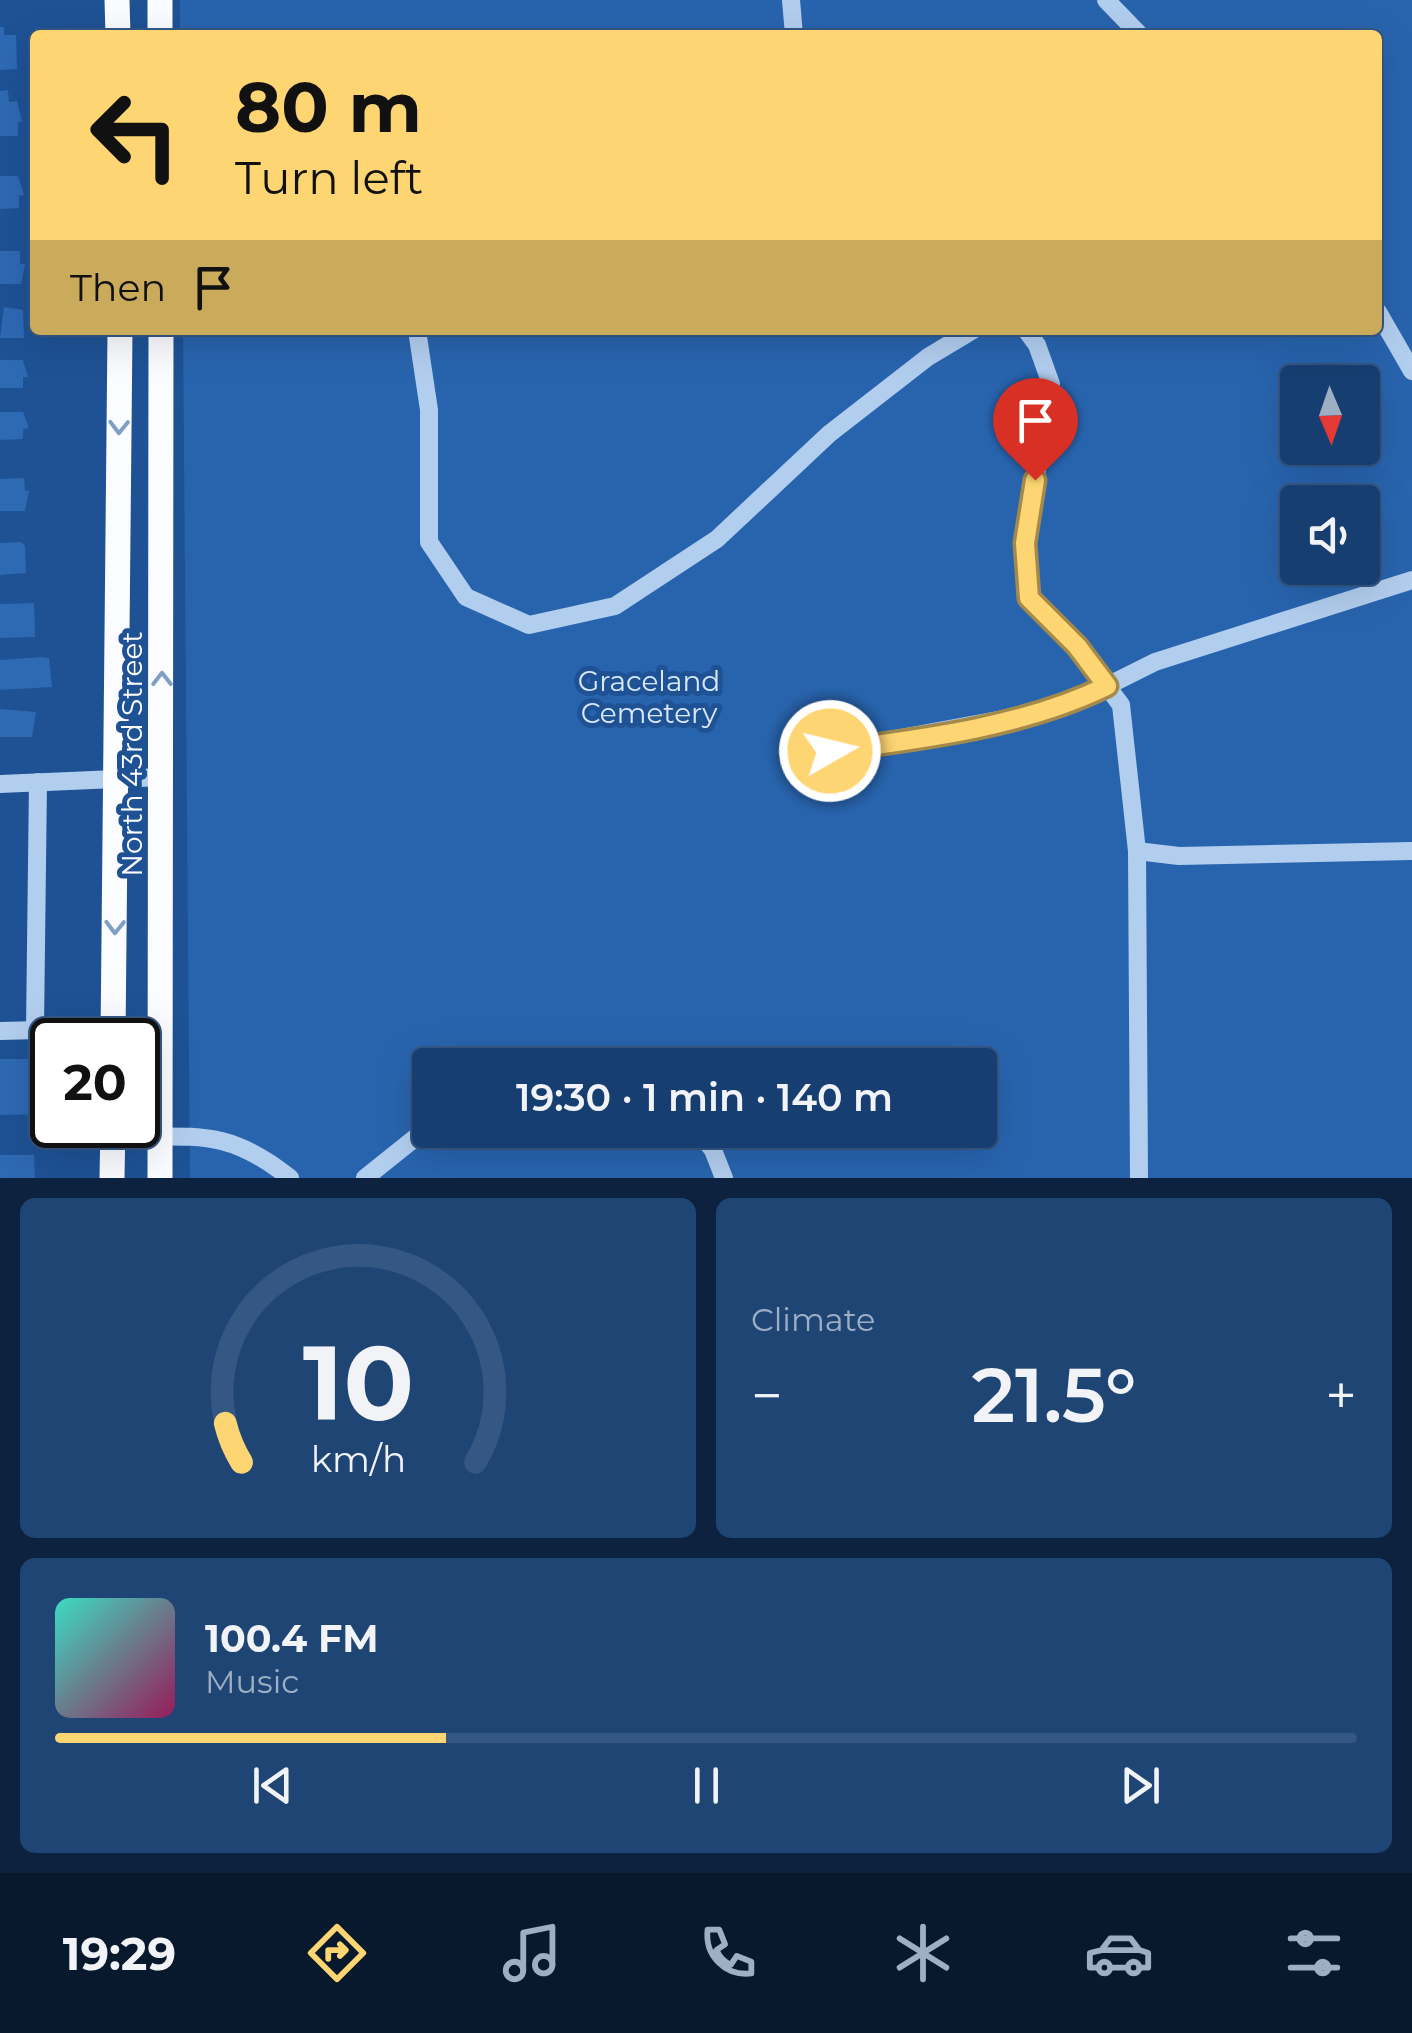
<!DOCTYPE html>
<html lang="en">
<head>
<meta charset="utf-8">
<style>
  body { margin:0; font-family:Montserrat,sans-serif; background:#1f4575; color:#f1f3f6; height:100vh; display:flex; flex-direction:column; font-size:38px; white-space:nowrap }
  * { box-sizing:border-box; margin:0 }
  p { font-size:32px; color:#9eaec3 }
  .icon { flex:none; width:55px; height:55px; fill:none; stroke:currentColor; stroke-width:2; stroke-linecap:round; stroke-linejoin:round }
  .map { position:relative; height:1178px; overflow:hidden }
  .details { display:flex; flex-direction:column; gap:20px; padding:20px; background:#0c223e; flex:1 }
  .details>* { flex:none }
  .hud { position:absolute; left:30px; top:30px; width:1352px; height:305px; border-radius:10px; box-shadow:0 10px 40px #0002,0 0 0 2px #355783; background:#fdd572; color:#111; overflow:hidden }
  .needle { width:65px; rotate:178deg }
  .tools { position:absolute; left:1280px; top:365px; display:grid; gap:20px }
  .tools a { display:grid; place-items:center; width:100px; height:100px; border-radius:10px; background:#163e70; box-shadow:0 10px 40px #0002,0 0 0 2px #355783; font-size:50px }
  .speed { position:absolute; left:30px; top:1018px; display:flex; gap:20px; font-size:50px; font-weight:700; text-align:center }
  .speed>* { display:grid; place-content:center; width:130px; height:130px; border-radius:50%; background:#163e70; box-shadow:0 10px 40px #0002,0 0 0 2px #355783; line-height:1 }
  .speed .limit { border:5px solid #111; border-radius:15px; background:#fff; color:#111 }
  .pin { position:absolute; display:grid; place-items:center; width:85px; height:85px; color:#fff; margin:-102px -42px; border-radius:50% 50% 50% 0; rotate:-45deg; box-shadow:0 0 10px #0007 }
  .pin .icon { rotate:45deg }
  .me { position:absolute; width:110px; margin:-55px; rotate:82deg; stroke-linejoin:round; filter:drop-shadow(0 0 8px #0008) }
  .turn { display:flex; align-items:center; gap:35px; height:210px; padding:0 40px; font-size:45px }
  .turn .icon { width:130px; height:130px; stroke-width:2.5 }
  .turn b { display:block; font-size:70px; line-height:85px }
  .then { display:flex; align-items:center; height:95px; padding:0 40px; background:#0003; gap:20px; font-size:38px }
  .big { font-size:75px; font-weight:600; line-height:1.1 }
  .details .tile { flex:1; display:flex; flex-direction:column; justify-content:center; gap:15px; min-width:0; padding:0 35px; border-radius:15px; background:#1f4575 }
  .details .dial { align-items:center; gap:0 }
  .dial svg { height:260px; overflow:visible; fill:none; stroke:#355783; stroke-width:7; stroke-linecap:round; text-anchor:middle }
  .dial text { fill:#f1f3f6; stroke:none }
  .song { display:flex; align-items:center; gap:30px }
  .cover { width:120px; height:120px; border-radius:15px; background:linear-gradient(135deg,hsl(170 70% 55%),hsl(330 70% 35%)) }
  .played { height:10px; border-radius:5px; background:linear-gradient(90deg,#fdd572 30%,#355783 30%) }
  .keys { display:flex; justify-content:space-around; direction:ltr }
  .heat { display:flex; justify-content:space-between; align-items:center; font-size:55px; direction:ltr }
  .details .tiles { flex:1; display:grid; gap:20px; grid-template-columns:1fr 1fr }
  .tile:last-child { grid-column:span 2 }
  .trip { position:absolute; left:412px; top:1048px; width:585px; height:100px; border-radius:10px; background:#163e70; box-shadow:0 10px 40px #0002,0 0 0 2px #355783; font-weight:600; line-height:100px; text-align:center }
  .tab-bar { display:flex; height:160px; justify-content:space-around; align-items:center; background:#09192d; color:#9eaec3 }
  .tab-bar .icon { width:70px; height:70px }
  .tab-bar .on { color:#fdd572 }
  .tab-bar b { font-size:45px; color:#f1f3f6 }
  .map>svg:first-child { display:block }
  .green { fill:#2864ae; fill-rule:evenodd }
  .building { fill:#2e69b3 }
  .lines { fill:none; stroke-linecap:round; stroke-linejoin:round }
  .minor { stroke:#b2ceef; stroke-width:18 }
  .major { stroke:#fafcff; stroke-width:25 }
  .oneway { stroke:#819ec5 }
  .route-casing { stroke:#a48a4a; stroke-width:25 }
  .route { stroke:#fdd572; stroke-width:18 }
  .labels { text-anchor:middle; stroke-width:10; stroke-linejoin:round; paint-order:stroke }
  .park-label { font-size:28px; fill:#d8e8fa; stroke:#1e5295 }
  .street-label { font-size:28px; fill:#fff; stroke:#1e5295 }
</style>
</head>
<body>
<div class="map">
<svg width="1412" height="1178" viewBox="0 0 1412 1178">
  <rect width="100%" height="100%" fill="#1e5295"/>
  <path class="green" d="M180,0h1232v1178h-1222l-7,-848h1195v-295h-1198zM1298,382h64v66h-64zM1298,502h64v66h-64zM430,1065h550v65h-550z"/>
  <g class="building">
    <path d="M0,27h4v8h12l1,34 -17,1z"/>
    <path d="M8,90l1,12 8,-1 5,21h-4v14h-18v-45z"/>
    <path d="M0,176h18l6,19 -5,1v12l-19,1z"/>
    <path d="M0,251h20v13h5l-4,20h-21z"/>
    <path d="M4,307l19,3 1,28h-24z"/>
    <path d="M0,360h23l5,17h-5v11h-23z"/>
    <path d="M0,412h23l6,16 -6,1v10l-23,1z"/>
    <path d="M24,478l1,13h4l-4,20h-25v-32z"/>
    <path d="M21,542l4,4 1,27 -26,2v-32z"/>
    <path d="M34,603l1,34 -35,1v-34z"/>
    <path d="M41,657l8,1 3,29 -52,3v-30z"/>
    <path d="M0,709l36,3 -4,25h-32z"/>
    <path d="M0,1059h51v55l-51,1z"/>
    <path d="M0,1155h34l1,23h-35z"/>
  </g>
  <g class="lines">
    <g class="minor">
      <path d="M791,0l3,35"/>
      <path d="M1106,0l34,35"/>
      <path d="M1378,312l34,59"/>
      <path d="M417,330l12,80v132l37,55 63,28 86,-19 102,-67 112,-105 99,-77 45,-27"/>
      <path d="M1026,330l11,15 14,39 -26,159 4,55 48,48 44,59 16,146 2,327"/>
      <path d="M830,751l233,-43 92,-46 257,-82"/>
      <path d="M0,784l162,-7"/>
      <path d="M1137,851l42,5 233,-5"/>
      <path d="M35,1029l3,-247"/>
      <path d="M0,1031l161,-4"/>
      <path d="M697,1130l16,20 11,28"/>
      <path d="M113,1136c79,3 111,-11 177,42"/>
      <path d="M365,1178l65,-52"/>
    </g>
    <g class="major">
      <path d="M117,0l1,35"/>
      <path d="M160,0v35"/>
      <path d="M113,1040l7,-710"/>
      <path d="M112,1178l1,-53"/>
      <path d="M160,1178l1,-848"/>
    </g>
  </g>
  <defs><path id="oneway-chevron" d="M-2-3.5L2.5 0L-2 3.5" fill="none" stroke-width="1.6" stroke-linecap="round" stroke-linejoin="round" transform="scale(2.5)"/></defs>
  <g class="oneway">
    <use href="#oneway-chevron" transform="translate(119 427) rotate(91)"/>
    <use href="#oneway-chevron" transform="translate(162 679) rotate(-90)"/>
    <use href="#oneway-chevron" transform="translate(115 927) rotate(91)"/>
  </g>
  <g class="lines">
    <defs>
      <path id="route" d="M830,751c92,-12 193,-24 277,-65l-30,-40 -48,-48 -4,-55 10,-63"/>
    </defs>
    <use href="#route" class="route-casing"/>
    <use href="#route" class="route"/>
  </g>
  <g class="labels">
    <g class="park-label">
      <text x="649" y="691">Graceland<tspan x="649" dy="32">Cemetery</tspan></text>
    </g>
    <g class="street-label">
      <text transform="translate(132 754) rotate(-90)" y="10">North 43rd Street</text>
    </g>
  </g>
</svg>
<div class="tools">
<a><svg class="needle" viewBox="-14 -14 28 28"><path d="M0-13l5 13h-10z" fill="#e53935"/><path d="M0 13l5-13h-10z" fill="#9eaec3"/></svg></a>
<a><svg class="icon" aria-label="sound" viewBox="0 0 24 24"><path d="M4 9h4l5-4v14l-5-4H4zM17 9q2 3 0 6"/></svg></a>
</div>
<div class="speed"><div class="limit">20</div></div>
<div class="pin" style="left:1035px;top:480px;background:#d93025"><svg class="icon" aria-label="arrive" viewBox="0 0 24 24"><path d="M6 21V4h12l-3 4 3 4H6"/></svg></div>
<svg class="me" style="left:830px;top:751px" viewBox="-20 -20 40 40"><circle r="17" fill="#fdd572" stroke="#fff" stroke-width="3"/><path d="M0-11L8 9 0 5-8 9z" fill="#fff"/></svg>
<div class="trip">19:30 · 1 min · 140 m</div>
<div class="hud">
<div class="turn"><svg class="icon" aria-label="left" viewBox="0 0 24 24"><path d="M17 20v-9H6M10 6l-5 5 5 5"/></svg><div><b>80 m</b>Turn left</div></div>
<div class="then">Then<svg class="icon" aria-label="arrive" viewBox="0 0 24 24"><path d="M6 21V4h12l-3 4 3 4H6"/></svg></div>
</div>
</div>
<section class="details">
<div class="tiles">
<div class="tile dial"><svg viewBox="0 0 100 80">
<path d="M14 69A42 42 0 1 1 86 69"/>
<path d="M14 69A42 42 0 0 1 9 57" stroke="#fdd572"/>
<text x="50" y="56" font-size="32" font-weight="700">10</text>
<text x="50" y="72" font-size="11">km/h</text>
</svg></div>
<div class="tile"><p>Climate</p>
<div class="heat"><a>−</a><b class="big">21.5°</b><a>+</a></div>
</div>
<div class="tile">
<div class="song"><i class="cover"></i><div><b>100.4 FM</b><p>Music</p></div></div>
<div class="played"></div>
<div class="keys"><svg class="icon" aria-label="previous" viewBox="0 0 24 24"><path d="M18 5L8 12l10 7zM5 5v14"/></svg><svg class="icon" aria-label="pause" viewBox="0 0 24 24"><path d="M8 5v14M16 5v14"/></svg><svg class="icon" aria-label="next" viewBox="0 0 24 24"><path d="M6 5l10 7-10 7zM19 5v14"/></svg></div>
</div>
</div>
</section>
<nav class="tab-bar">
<b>19:29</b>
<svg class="icon on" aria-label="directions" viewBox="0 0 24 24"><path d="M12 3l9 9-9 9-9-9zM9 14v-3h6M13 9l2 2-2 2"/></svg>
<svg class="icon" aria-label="music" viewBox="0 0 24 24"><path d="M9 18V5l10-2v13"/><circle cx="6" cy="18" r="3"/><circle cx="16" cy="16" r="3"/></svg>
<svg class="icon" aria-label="phone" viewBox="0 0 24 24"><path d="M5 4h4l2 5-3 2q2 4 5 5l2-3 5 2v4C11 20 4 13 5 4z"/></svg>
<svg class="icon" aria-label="climate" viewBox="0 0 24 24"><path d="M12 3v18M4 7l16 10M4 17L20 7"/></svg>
<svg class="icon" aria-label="car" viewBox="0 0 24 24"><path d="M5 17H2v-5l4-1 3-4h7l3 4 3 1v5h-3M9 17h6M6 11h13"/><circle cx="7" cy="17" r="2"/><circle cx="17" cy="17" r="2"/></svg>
<svg class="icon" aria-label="filters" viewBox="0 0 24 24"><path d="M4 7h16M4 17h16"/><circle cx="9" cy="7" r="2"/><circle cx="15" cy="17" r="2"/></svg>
</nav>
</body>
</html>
